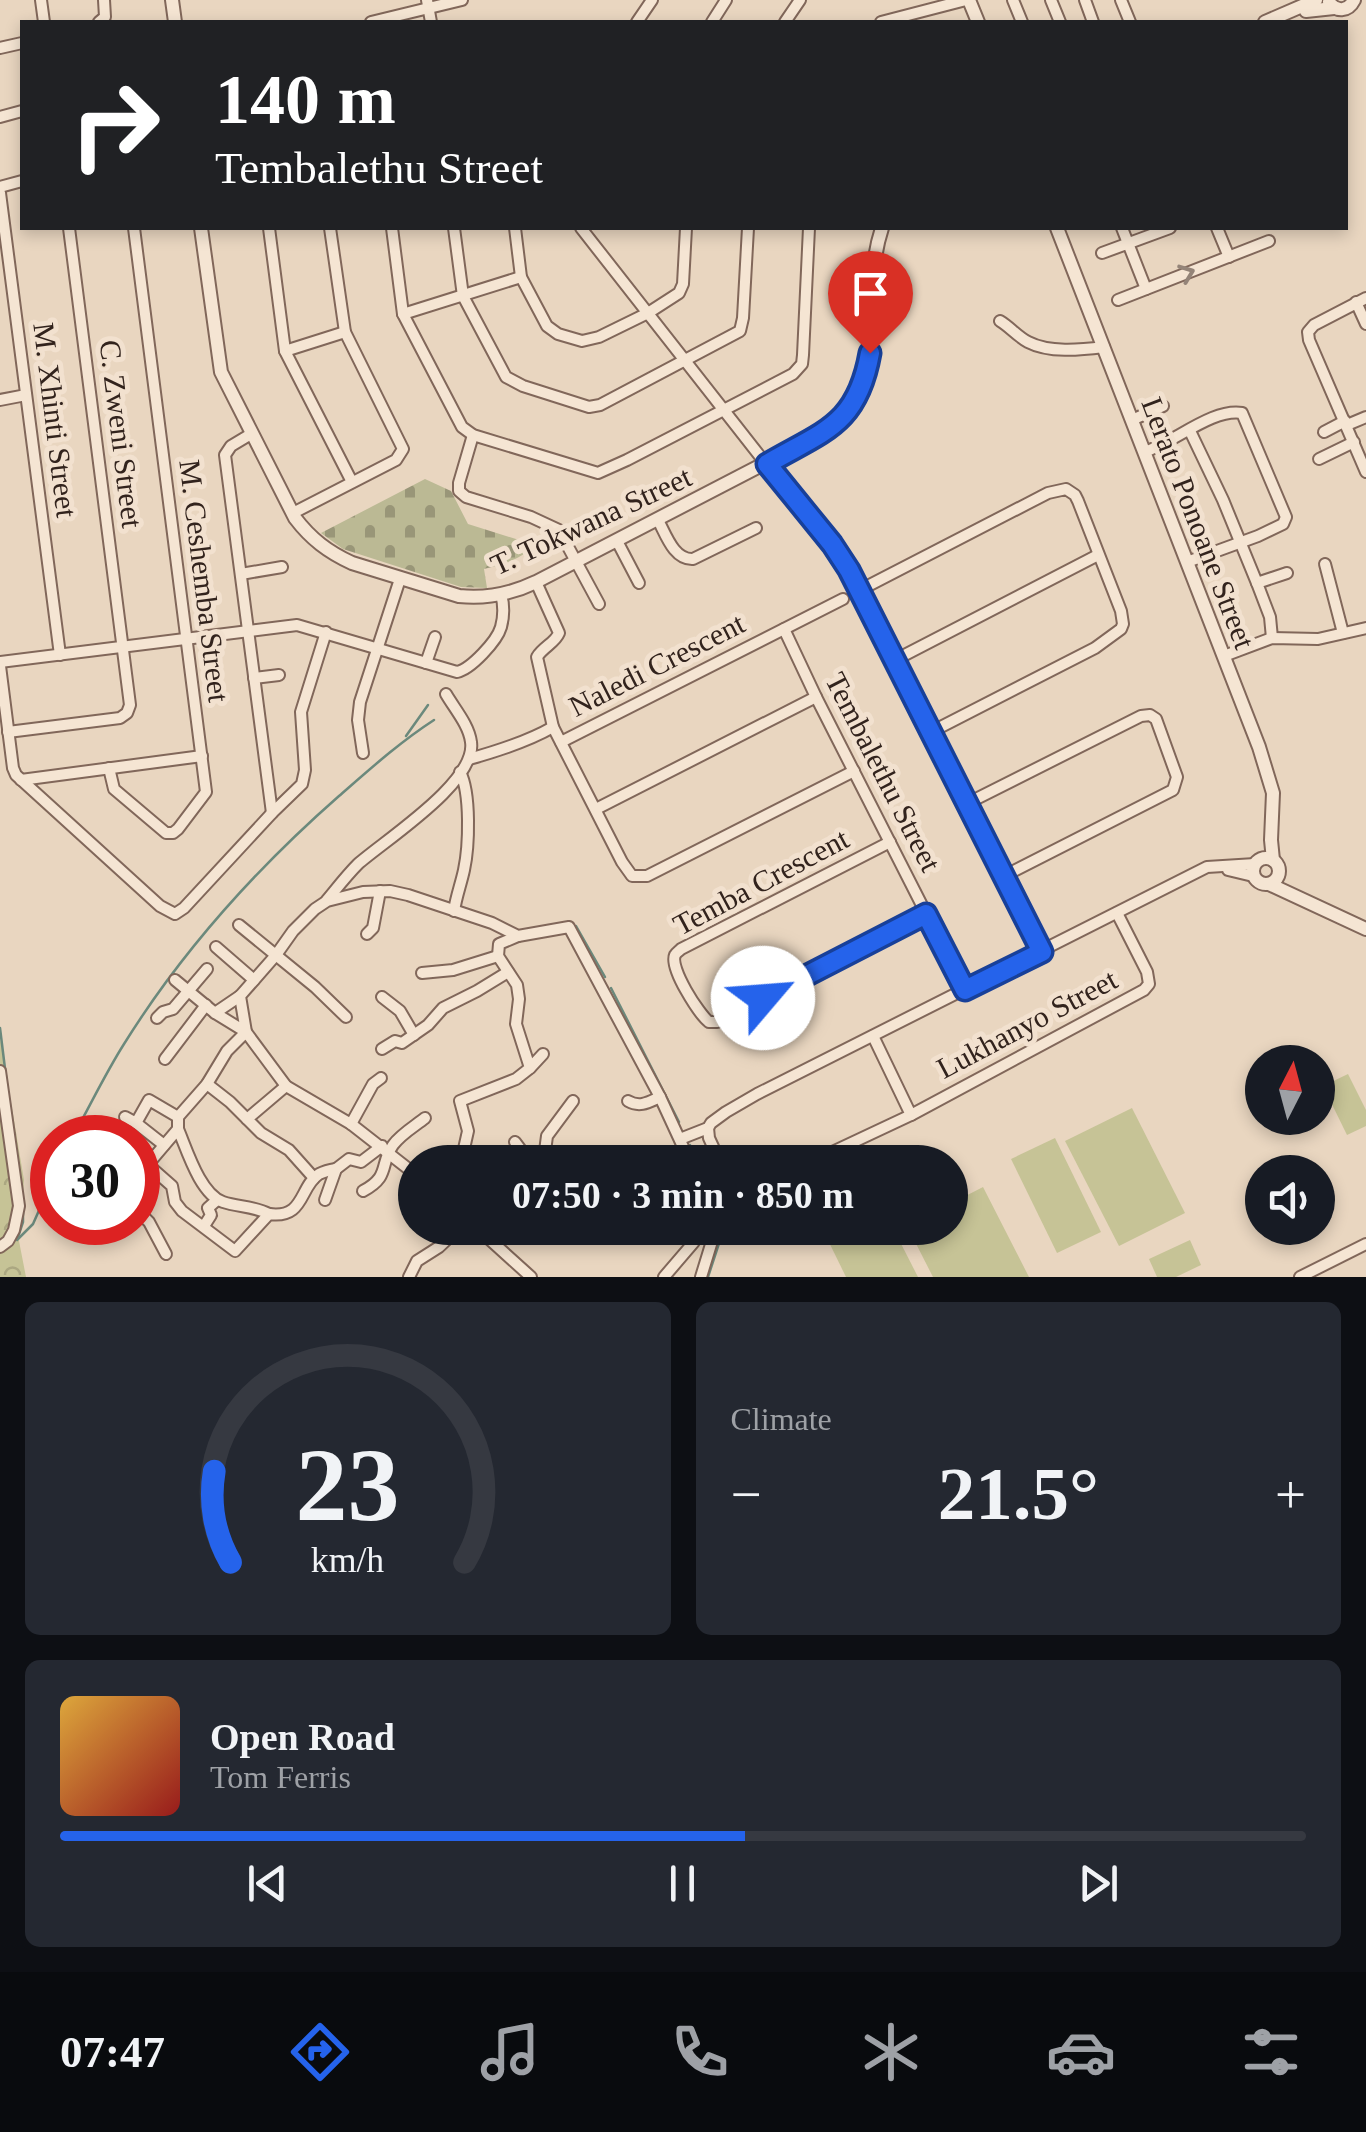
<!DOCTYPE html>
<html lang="en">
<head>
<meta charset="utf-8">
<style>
  body { margin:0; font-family:Georgia,serif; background:#242831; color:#f1f3f6; height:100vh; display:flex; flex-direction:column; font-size:38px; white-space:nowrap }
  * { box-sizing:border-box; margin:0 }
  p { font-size:32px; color:#9ea1a6 }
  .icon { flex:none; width:55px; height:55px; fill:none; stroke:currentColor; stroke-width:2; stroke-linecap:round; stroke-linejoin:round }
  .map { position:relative; height:1277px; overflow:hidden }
  .sheet { display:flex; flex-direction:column; gap:25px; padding:25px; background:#0d0f14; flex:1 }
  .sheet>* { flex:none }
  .top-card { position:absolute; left:20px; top:20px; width:1328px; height:210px; border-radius:0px; box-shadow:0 5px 15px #0003; background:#202124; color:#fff; overflow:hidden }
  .needle { width:65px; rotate:6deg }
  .controls { position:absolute; left:1245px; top:1045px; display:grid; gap:20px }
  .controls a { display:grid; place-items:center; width:90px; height:90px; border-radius:50%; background:#171b24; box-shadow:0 5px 15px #0003; font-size:50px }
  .speed { position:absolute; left:30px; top:1115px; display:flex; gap:20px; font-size:50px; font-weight:700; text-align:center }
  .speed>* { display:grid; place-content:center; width:130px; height:130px; border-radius:50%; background:#171b24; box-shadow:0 5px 15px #0003; line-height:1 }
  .speed .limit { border:15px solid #d22; background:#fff; color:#111 }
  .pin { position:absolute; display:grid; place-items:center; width:85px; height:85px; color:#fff; margin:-102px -42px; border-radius:50% 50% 50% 0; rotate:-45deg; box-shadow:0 0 10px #0007 }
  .pin .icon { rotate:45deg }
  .me { position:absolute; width:110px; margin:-55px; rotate:63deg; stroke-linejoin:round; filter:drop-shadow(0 0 8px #0008) }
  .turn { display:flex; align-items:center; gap:35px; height:210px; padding:0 30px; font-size:45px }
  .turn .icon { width:130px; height:130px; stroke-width:2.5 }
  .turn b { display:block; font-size:70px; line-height:85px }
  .big { font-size:75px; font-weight:600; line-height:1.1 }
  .sheet .widget { flex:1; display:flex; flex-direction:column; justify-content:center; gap:15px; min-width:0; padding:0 35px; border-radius:15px; background:#242831 }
  .sheet .dial { align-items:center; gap:0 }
  .dial svg { height:260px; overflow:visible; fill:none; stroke:#363941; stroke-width:7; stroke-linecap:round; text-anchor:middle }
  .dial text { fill:#f1f3f6; stroke:none }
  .song { display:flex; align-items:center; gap:30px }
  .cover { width:120px; height:120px; border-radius:15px; background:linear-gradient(135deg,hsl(40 70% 55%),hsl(0 70% 35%)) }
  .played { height:10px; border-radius:5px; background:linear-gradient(90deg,#2563eb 55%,#363941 55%) }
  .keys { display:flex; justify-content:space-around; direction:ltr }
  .heat { display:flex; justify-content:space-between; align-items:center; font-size:55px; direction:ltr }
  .sheet .tiles { flex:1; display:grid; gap:25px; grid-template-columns:1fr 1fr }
  .widget:last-child { grid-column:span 2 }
  .trip { position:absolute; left:398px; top:1145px; width:570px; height:100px; border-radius:50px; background:#171b24; box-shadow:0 5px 15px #0003; font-weight:600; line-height:100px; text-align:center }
  .tabs { display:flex; height:160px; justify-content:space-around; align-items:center; background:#090b0e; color:#9ea1a6 }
  .tabs .icon { width:70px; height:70px }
  .tabs .active { color:#2563eb }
  .tabs b { font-size:45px; color:#f1f3f6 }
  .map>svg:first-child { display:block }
  .cemetery { fill:url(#cemetery-stones) }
  .park { fill:url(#park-crowns) }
  .garden { fill:#c6c396 }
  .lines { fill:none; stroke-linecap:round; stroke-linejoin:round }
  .stream { stroke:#6b897c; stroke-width:2.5 }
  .minor-casing { stroke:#81675a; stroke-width:14 }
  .tertiary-casing { stroke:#81675a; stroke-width:16 }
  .minor { stroke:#f5e5d3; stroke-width:10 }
  .tertiary { stroke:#f5e5d3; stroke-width:12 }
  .oneway { stroke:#948478 }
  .route-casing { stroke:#184099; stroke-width:25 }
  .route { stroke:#2563eb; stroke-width:18 }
  .labels { text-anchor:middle; stroke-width:10; stroke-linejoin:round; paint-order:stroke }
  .street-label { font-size:30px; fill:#32231d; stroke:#f2e1cf }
</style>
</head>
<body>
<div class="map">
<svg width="1366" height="1277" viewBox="0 0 1366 1277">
  <defs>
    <pattern id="cemetery-stones" width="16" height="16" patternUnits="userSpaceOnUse" patternTransform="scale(2.5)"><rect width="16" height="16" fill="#bbb994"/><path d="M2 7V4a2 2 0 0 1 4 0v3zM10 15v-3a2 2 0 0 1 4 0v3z" fill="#999678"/></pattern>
    <pattern id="park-crowns" width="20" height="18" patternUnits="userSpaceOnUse" patternTransform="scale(2.5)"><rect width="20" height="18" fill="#c6c396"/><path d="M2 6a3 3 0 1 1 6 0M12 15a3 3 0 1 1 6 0" fill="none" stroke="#aba781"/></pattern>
  </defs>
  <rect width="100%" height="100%" fill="#e9d6c0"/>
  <path class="cemetery" d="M425,479l26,12 17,33 67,21c-15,15 -31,19 -51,24l3,19 -26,-1 -118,-38 -22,-16z"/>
  <path class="park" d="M0,1037l24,143 -5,61 7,36h-26z"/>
  <g class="garden">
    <path d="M1348,1074l18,36v16l-19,9 -24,-49z"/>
    <path d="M1132,1108l53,105 -66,33 -54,-105z"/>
    <path d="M1055,1138l46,94 -44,21 -46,-94z"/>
    <path d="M983,1187l46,90h-96l-25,-49h42v-24z"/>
    <path d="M822,1228h71l25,49h-72z"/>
    <path d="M1190,1240l11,25 -25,12h-19l-8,-18z"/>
  </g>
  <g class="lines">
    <g class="stream">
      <path d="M406,736l22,-31"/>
      <path d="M576,926l29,51"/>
      <path d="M611,988l68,134"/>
      <path d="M0,1028l9,73"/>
      <path d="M72,1138c18,-32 33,-64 52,-94 58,-93 133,-176 215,-248 31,-27 61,-54 95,-76"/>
      <path d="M690,1145l9,17"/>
      <path d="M18,1239l15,-15 19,-43"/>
      <path d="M17,1240l6,-18v-9"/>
      <path d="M708,1277l16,-49"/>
    </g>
    <defs>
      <g id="minor">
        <path d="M41,0l3,22"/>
        <path d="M427,0l4,22"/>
        <path d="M1013,0l9,22"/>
        <path d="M1051,0l9,22"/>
        <path d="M1085,0l8,22"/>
        <path d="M1121,0l9,22"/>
        <path d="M99,22l6,-5 -1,-17"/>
        <path d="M371,22l91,-22"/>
        <path d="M637,22l15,-22"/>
        <path d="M712,22l14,-22"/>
        <path d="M785,22l15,-22"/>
        <path d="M881,22l85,-22"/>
        <path d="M0,48l22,-5"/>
        <path d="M0,117l22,-6"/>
        <path d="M0,187l22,-6"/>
        <path d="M0,193l60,462"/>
        <path d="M269,228l16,123 67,131"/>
        <path d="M392,228l11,86 59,113 11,8 125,38 29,-13 166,-86 9,-10 1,-9 6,-127"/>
        <path d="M454,228l9,68 43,81 17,9 66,21 11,-2 140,-74 3,-13 5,-90"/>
        <path d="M515,228l6,49 26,49 11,8 24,7 17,-4 49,-24 31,-20 4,-9 3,-56"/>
        <path d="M581,228l218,278 33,38 17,26 193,382"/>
        <path d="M1122,228l24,61"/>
        <path d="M1217,228l12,29"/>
        <path d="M1102,253l68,-25"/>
        <path d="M1366,298l-52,27 -6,7 1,8 57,132"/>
        <path d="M1118,300l151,-59"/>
        <path d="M1356,302l10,22"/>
        <path d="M403,314l118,-37"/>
        <path d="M1000,321c10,6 17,15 28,21 21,11 52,8 76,5"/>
        <path d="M285,351l60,-19"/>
        <path d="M0,400l26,-5"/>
        <path d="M1132,420l31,-14"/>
        <path d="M1347,425l19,-8"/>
        <path d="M1190,431l33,69 34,83"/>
        <path d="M1324,432l21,-11"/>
        <path d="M251,434l-20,12 -6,9 47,358"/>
        <path d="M473,435l-14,48v8l7,6 65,20 28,13 40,74"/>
        <path d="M1144,452c30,-9 68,-44 98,-39l44,104 -3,7 -25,12 -71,26"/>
        <path d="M1319,459l35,-17"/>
        <path d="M293,513l103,-53 7,-11 -58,-117 -15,-104"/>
        <path d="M658,520c8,15 16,40 35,39l63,-31"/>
        <path d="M617,541l22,42"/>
        <path d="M1325,564l18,69"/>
        <path d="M241,574l41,-7"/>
        <path d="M536,582l23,51c-4,10 -16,14 -22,24l16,70"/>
        <path d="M860,590l188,-97 18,-4 9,6 3,6 43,110 2,13 -2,5 -26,19 -164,84"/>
        <path d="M784,629l32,68 149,293"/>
        <path d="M1272,638l-2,-21 -13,-34 30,-10"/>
        <path d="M1224,656l48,-18 46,1 48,-11"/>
        <path d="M895,660l203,-105"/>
        <path d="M0,662l297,-37 160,47c14,-3 40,-31 44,-45 3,-11 3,-22 0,-33"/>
        <path d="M426,663l9,-26"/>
        <path d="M0,666l13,102 3,7 144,131 15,8 9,-6 88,-95 30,-29 3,-14 -4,-58 25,-80"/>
        <path d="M254,678l25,-3"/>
        <path d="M8,732l112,-14 7,-5 3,-8 -61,-477"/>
        <path d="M561,742l282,-143"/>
        <path d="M363,753l-5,-33 2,-18 40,-123"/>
        <path d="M469,759c29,-8 58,-17 84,-32l69,135 10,14h15l207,-105"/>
        <path d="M109,768l5,21 52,44h7l5,-4 28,-37 -72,-564"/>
        <path d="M21,780l181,-24"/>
        <path d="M968,803l173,-87 9,-1 6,4 21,58 -4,13 -169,86"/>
        <path d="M596,809l220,-112"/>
        <path d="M890,842l-209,107c-2,2 -5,4 -6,6 -6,13 24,59 34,67h8l209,-109"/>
        <path d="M1228,870l25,6"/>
        <path d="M327,900c10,-12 20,-25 31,-36 27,-24 119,-82 113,-122 -2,-17 -17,-34 -25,-48"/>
        <path d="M454,911c2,-14 7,-27 10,-41 5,-23 7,-77 -4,-98"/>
        <path d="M239,925l76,62 31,30"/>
        <path d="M367,934l6,-6 7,-37"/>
        <path d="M216,947l38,33"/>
        <path d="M422,973l31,-3 45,-14"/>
        <path d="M175,980l40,33 31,19 -6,-36 36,-41 17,-24 22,-22 12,-8 36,-9 27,-1 18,4 84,28 26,13 51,-9 91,170 30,65"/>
        <path d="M382,997l18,14 14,24"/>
        <path d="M215,1013l25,-17"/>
        <path d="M157,1018l6,-6 10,-3 34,-40"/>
        <path d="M873,1036l38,79"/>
        <path d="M382,1049l13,-8 7,2 26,-18 15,-17 34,-17 31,-19"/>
        <path d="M165,1059l41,-54"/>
        <path d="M530,1068l13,-14"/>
        <path d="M0,1071l19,135 -5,24 -6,11 -8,6"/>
        <path d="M207,1084l23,18 17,17"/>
        <path d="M286,1086l-39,33 14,14 28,17 25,28"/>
        <path d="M628,1101c12,7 21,1 32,-4"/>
        <path d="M125,1117l11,6 13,-23 29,17"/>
        <path d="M136,1123l28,22"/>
        <path d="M351,1124l22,-40 8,-6"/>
        <path d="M708,1128l1,10 11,24"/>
        <path d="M178,1129v-12l29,-33 20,-33 19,-19 40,54 65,38 64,50"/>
        <path d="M680,1139l28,-11 3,-5 15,-11 31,-18 450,-227 48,-3"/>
        <path d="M515,1142l15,20"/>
        <path d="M461,1162l7,-31 -8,-30 56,-22 14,-11 -14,-44 3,-25 -2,-14 -19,-29 1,-12 19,-8"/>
        <path d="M534,1162l11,-11 2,-15 26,-35"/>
        <path d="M663,1162l19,-13"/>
        <path d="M811,1162l100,-47 233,-125 5,-6 -2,-12 -30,-59"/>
        <path d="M147,1164l25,22 3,16 7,9 53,40 34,-37c36,5 30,-27 50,-40 6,-3 11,-4 17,-5"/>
        <path d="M138,1176l40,-47c9,21 22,65 45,73 15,5 31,4 46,12"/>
        <path d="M363,1191c28,-15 16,-26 30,-46 8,-11 22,-19 32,-27"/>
        <path d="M325,1200l11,-31 13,-10 12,3 21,-16"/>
        <path d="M138,1211l11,11 17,32"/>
        <path d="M204,1226l7,-11 -3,-7 9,-8"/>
        <path d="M477,1228l54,49"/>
        <path d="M409,1277l8,-16 22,-14 20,-19"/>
        <path d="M664,1277l30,-35 -19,-14"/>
        <path d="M701,1277l15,-49"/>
        <path d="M1300,1277l66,-33"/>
      </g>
      <g id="tertiary">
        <path d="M172,0l3,22"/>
        <path d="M969,0l9,22"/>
        <path d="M1329,2c7,10 19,10 25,-2"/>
        <path d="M1306,11l28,-3"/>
        <path d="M1265,22l51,-22"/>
        <path d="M201,228l20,144 74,146c16,21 33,34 57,45l107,33c28,3 52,-2 77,-14l295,-153c65,-70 26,-124 51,-201"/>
        <path d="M1057,228l202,519 14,46 -2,47 2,20"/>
        <circle cx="1266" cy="871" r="13"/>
        <path d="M1269,884l97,45"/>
      </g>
    </defs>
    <use href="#minor" class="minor-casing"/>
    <use href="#tertiary" class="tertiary-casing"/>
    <use href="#minor" class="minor"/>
    <use href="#tertiary" class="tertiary"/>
  </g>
  <defs><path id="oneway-chevron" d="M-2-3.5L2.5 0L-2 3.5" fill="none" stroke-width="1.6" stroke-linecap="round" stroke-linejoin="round" transform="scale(2.5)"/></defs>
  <use class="oneway" href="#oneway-chevron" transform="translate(1187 273) rotate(-21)"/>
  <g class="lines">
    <defs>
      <path id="route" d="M763,998l163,-84 39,76 77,-38 -193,-382 -17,-26 -65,-80c56,-33 90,-38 103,-111"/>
    </defs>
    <use href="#route" class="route-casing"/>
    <use href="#route" class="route"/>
  </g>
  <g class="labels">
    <g class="street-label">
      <text transform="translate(55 420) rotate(83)" y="10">M. Xhinti Street</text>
      <text transform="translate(121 434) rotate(83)" y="10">C. Zweni Street</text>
      <text transform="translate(591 521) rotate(-25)" y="10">T. Tokwana Street</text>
      <text transform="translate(1198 523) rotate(69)" y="10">Lerato Ponoane Street</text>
      <text transform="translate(204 581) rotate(83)" y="10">M. Ceshemba Street</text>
      <text transform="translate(657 665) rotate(-27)" y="10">Naledi Crescent</text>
      <text transform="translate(883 772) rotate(63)" y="10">Tembalethu Street</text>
      <text transform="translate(761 882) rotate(-28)" y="10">Temba Crescent</text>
      <text transform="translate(1027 1024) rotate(-28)" y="10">Lukhanyo Street</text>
    </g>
  </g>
</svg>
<div class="controls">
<a><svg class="needle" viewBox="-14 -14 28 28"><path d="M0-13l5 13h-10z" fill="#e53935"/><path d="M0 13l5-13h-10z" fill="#9ea1a6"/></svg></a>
<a><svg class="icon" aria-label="sound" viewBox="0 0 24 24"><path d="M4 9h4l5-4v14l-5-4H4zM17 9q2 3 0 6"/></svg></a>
</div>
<div class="speed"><div class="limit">30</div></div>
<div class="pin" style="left:870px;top:353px;background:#d93025"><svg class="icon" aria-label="arrive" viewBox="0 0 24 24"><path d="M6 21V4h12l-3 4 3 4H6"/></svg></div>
<svg class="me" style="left:763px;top:998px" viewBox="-20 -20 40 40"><circle r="19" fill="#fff"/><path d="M0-13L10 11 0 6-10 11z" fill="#2563eb"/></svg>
<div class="trip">07:50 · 3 min · 850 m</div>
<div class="top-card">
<div class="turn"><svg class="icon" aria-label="right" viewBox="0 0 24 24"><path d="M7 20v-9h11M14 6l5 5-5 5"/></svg><div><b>140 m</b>Tembalethu Street</div></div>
</div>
</div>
<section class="sheet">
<div class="tiles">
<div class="widget dial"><svg viewBox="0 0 100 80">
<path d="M14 69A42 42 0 1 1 86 69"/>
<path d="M14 69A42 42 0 0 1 9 41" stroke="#2563eb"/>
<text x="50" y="56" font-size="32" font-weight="700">23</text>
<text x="50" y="72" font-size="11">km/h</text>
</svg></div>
<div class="widget"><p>Climate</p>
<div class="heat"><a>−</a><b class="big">21.5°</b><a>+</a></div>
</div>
<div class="widget">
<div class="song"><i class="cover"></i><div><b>Open Road</b><p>Tom Ferris</p></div></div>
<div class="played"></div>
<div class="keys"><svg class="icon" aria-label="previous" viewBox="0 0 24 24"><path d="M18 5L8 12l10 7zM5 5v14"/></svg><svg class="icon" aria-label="pause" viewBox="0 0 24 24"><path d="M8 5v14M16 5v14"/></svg><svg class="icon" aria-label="next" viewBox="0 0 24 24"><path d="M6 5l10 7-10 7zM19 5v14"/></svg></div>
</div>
</div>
</section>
<nav class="tabs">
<b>07:47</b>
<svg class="icon active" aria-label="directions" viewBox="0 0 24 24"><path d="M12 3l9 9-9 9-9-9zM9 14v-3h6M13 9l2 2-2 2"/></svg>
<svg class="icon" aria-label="music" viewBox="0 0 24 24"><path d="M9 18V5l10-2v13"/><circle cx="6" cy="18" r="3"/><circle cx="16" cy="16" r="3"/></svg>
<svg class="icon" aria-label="phone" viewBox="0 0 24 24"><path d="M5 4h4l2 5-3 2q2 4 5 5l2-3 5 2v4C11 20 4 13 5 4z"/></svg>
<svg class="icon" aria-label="climate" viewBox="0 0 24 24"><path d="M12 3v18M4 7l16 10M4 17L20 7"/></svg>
<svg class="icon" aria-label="car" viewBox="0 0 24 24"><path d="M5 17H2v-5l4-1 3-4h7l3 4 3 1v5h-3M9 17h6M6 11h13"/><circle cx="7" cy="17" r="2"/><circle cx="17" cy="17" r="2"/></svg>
<svg class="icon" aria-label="filters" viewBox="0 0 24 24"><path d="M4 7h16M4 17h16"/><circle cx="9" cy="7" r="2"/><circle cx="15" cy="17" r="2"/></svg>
</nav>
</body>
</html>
